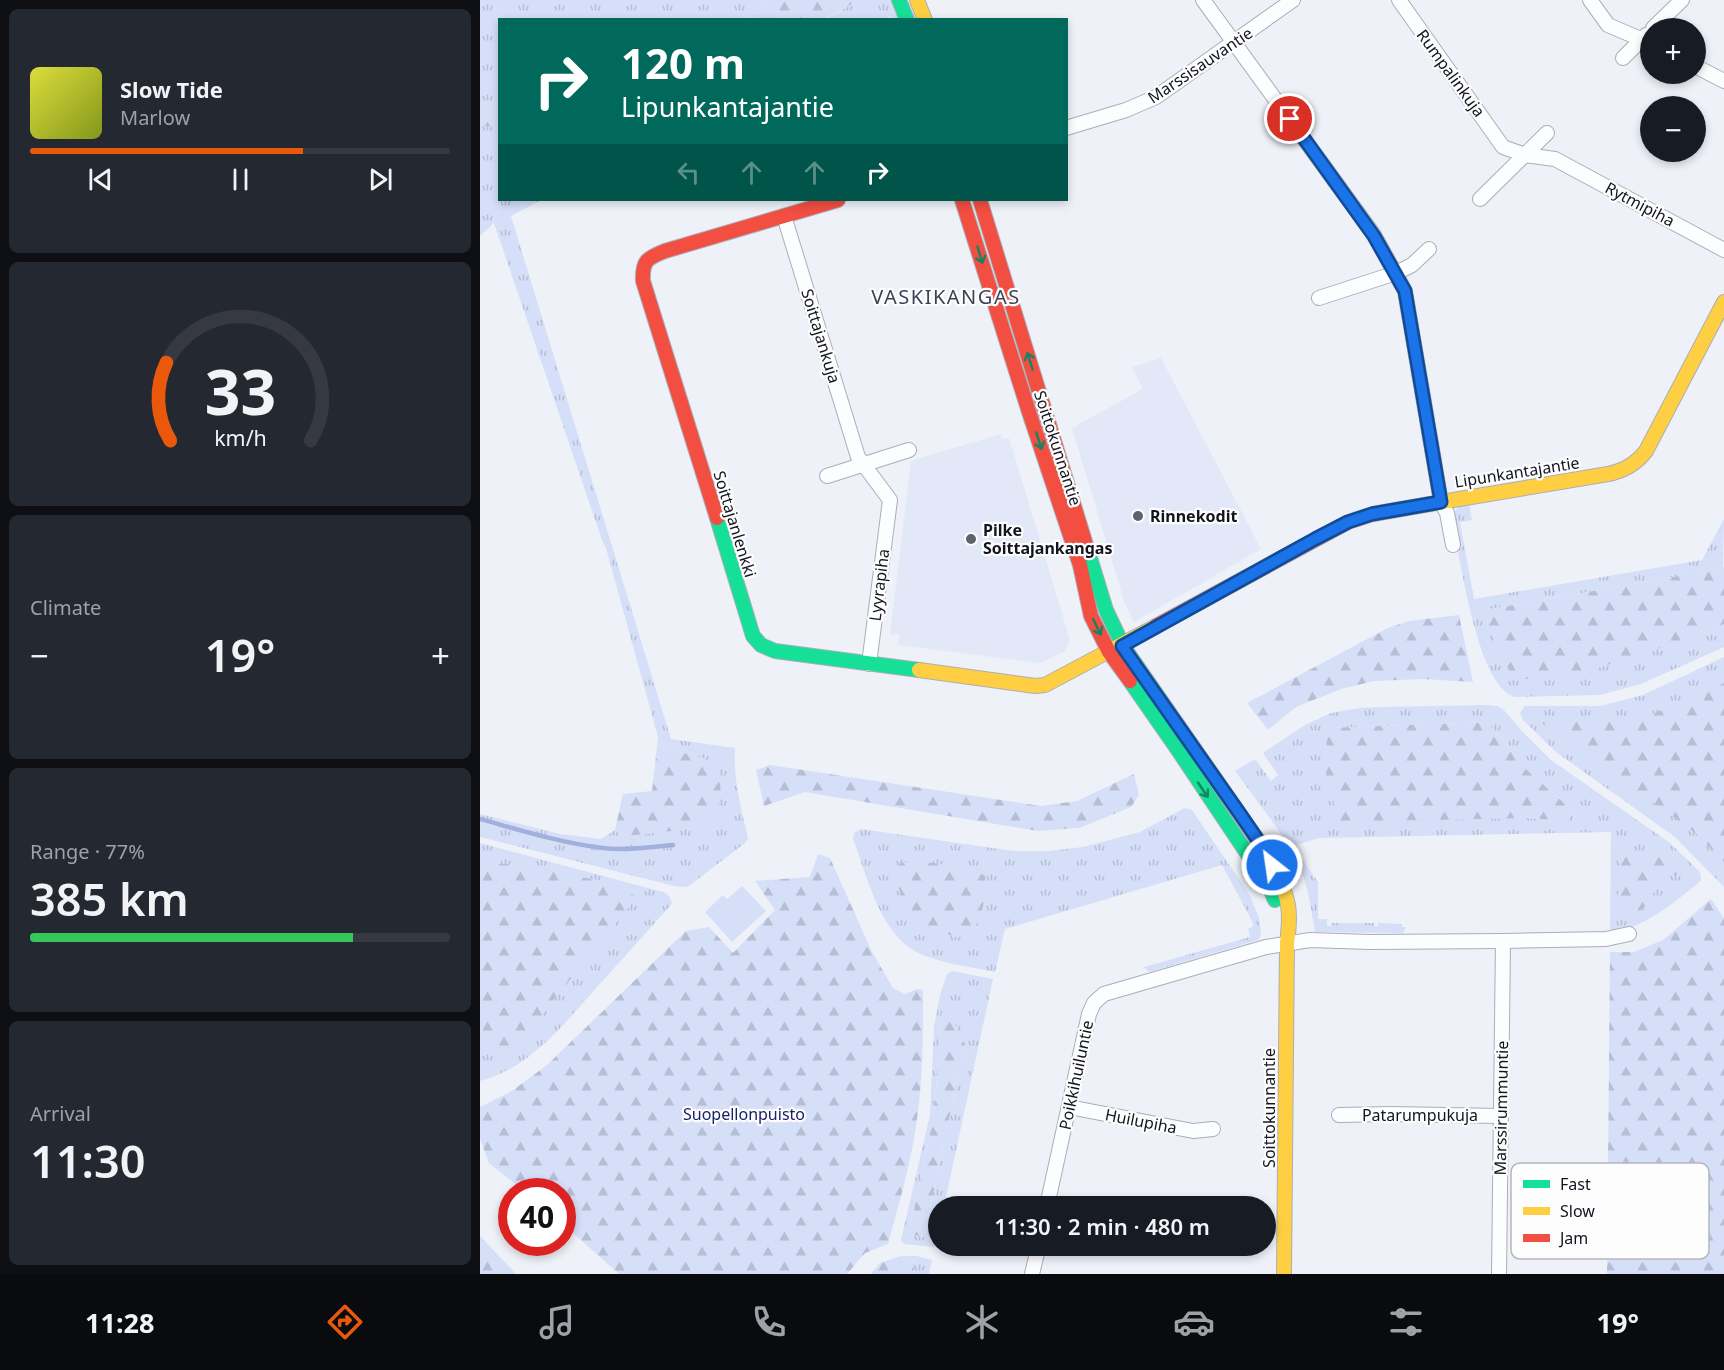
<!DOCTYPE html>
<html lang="en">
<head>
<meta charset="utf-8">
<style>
  body { margin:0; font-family:"Noto Sans",sans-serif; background:#242831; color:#f1f3f6; height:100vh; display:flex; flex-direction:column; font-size:22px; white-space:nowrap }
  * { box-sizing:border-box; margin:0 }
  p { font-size:20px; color:#9ea1a6 }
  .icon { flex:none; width:33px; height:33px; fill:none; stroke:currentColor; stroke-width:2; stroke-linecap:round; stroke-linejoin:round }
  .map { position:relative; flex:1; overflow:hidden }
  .drawer { display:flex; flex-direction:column; gap:9px; padding:9px; background:#0d0f14; width:480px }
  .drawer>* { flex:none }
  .hud { position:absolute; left:18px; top:18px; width:570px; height:183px; border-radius:0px; box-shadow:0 3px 9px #0003; background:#00695c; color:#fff; overflow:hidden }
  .tools { position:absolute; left:1160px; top:18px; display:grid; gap:12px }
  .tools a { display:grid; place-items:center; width:66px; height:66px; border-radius:50%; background:#171b24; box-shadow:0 3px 9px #0003; font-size:30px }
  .speed { position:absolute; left:18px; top:1178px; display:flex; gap:12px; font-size:30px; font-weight:700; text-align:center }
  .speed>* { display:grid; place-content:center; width:78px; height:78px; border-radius:50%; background:#171b24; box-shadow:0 3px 9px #0003; line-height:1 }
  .speed .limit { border:9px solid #d22; background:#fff; color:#111 }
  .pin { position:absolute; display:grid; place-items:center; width:51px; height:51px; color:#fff; margin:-26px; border:3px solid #fff; border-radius:50%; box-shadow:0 2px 6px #0007 }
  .me { position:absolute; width:66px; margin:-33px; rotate:330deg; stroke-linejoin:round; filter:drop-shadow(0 0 4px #0008) }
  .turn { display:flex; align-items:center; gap:21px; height:126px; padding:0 24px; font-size:27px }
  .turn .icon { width:78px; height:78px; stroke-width:2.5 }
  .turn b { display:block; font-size:42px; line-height:51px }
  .lanes { display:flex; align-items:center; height:57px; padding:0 24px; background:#0003; justify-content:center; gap:30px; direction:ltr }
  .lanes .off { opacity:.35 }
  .big { font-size:45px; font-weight:600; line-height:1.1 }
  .drawer .tile { flex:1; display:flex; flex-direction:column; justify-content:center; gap:9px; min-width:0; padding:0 21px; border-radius:9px; background:#242831 }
  .drawer .dial { align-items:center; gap:0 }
  .dial svg { height:156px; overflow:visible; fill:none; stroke:#363941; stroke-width:7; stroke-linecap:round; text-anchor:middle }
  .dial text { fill:#f1f3f6; stroke:none }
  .song { display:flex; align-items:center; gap:18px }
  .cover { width:72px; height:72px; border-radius:9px; background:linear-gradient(135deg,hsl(60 70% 55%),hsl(70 70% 35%)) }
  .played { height:6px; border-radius:3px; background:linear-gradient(90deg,#ea580c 65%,#363941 65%) }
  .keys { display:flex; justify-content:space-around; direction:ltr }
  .heat { display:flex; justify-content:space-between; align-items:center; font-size:33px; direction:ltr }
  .charge { height:9px; border-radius:4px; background:linear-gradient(90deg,#34c759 77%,#363941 0) }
  .trip { position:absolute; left:448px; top:1196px; width:348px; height:60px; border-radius:30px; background:#171b24; box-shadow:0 3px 9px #0003; font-weight:600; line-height:60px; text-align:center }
  .menu { display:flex; height:96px; justify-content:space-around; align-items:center; background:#090b0e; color:#9ea1a6 }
  .menu .icon { width:42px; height:42px }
  .menu .on { color:#ea580c }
  .menu b { font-size:27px; color:#f1f3f6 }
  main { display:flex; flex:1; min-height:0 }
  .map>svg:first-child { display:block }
  .built { fill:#e2e8f7 }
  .grass { fill:url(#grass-tufts); fill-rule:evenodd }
  .forest { fill:url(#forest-firs) }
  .park { fill:#d6dff8 }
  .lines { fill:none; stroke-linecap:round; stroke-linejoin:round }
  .stream { stroke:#a2b0dd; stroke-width:4.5 }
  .street-casing { stroke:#abaeb7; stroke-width:16 }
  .fast-casing { stroke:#abaeb7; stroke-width:16 }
  .slow-casing { stroke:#abaeb7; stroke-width:16 }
  .jam-casing { stroke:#abaeb7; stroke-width:16 }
  .street { stroke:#fcfdfe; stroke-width:14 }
  .fast { stroke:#16e098; stroke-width:14 }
  .slow { stroke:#ffcf43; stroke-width:14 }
  .jam { stroke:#f24e42; stroke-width:14 }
  .oneway { stroke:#148562 }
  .route-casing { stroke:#114b97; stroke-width:15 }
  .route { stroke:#1a73e8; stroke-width:10 }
  .poi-dot { fill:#5f626b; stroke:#fdfdfd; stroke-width:2 }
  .labels { text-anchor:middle; stroke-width:4.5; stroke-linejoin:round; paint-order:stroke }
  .street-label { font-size:16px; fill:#12151f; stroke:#fdfdfd }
  .poi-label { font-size:16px; font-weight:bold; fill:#12151f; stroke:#fdfdfd; text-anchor:start }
  .park-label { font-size:16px; fill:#192168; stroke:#fdfdfd }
  .quarter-label { font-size:20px; letter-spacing:1.5px; fill:#3b435a; stroke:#fdfdfd }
  .key { fill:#fdfdfd; stroke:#b6b7ba; stroke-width:1.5 }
  .key-label { font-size:16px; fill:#12151f }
</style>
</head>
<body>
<main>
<section class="drawer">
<div class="tile">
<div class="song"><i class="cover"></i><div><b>Slow Tide</b><p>Marlow</p></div></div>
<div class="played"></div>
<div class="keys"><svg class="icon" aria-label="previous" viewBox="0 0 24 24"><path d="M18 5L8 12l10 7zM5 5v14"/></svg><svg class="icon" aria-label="pause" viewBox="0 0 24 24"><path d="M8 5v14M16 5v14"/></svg><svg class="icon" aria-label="next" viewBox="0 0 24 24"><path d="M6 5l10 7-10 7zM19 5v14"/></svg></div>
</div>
<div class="tile dial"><svg viewBox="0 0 100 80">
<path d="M14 69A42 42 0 1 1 86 69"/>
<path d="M14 69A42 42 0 0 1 12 29" stroke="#ea580c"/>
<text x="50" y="56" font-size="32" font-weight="700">33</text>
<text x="50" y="72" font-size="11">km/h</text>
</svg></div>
<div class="tile"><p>Climate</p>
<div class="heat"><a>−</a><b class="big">19°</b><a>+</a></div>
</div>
<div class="tile"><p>Range · 77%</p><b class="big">385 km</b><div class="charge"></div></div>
<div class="tile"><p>Arrival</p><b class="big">11:30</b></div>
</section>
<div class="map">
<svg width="1244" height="1274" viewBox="0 0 1244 1274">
  <defs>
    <pattern id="grass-tufts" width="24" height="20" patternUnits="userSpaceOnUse" patternTransform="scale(1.5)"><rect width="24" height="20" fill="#d6dff8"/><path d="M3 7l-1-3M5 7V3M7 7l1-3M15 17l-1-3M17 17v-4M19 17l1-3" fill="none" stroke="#b7bed4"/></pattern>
    <pattern id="forest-firs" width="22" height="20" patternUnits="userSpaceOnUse" patternTransform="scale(1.5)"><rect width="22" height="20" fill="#d6dff8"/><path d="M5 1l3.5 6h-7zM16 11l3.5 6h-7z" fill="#b7bed4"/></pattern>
  </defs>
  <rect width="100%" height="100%" fill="#eef1f8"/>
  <g class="built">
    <path d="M681,358l100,191 -127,73 -9,-18 -53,-176 71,-39 -11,-22z"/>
    <path d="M521,434l1,5 7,-1 61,202 -5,11 -25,12 -142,-18 2,-10 -10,-1 21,-173z"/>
  </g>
  <g class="grass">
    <path d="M0,0h287l-21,19 -246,1 -1,90 -19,1z"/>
    <path d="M374,0h39l8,19h-9l-2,-3 -6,4h-60l28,-16z"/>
    <path d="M0,125l19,3 1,72h41l-30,16 160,523 64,9c-2,31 6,60 13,90l-3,5 -56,43 -5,1 -10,-1 -194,-49v-23l80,20 41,5 14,-9 10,6 80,-77 -48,-13 1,-9 -52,-189 -4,-8 -108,-317 -14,13z"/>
    <path d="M989,504l3,16 -12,2 14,77 228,-39 22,-41 -1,49 -243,43 219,24 25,-11v23l-83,37 -41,11 -85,2c-38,-9 -56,-144 -63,-180l6,-10z"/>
    <path d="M1244,657v230l-49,-50 -119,-85 -33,-32 -3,-7 5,-7h75l43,-11z"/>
    <path d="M1007,705l10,1 6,3 19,22 29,29 119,83 30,29 1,8 -4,4c-29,23 -49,41 -87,50l1,-102 -292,6 -26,8 25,36v37h9v7h4v-3h43v3h4v-3l24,1v3h4l-3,6 -88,-1c-4,-22 -6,-44 -15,-64 -14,-32 -44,-68 -65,-97l20,-12 16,22 7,-6 -15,-22 42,-28 26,-12 29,-5 20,-1zM1007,722l40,48 46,41 -6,10 -40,-3 -201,-41 2,-49z"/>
    <path d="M705,808l7,2 57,84 10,23 2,18 -3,5 -109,32 -5,-5 106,-30 -2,-9 5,-1 -1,-6 -30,-56 -217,64 -10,43c-24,-5 -50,-8 -72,-17 -43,-18 -55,-77 -70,-116l1,-6 7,-4 152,22h36l34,-4 57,-15z"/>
    <path d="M0,843l183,49 5,3 4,7 -1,3c-25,27 -49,55 -74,82 -33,37 -67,81 -117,94z"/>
    <path d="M472,971l41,8 -49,227h-5v22l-4,19 -31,-3 -3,-4 29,-125 4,-88 6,-32 7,-21zM462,1012l23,32 -41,193 -15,-3 25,-119z"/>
    <path d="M421,1256h16l15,4 -3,14h-16l3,-13z"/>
  </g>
  <g class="forest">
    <path d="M287,0h87l-2,4 -28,15h-78z"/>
    <path d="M19,110v18l-19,-3v-14z"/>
    <path d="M1244,566v58l-25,11 -107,35 -78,11 -34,-70 243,-43z"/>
    <path d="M979,615l14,67 -50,-3 -49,2 -33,8 -45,18 -28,23 -21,-27 141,-75 21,-7z"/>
    <path d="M1244,683v179l-30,-30 -159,-114 113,-2z"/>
    <path d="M1007,722l40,48 46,41 -6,10 -40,-3 -187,4 -14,-45 1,-49z"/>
    <path d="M177,746l48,13 15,15c1,16 1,32 -9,45 -8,11 -70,15 -86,17l-10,-6 8,-36 29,-3z"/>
    <path d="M290,765l271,41 36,-5 57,-27 5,21 -8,12 -52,21 -41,3 -233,-39 -41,14 -8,-36z"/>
    <path d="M1173,850l28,14 1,5 -6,6 -13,-1c-9,20 -20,46 -46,44l3,-60z"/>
    <path d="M338,854l12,4 42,94 21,36 12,6 12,-5 6,1c0,47 0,95 -8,142 -6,38 -17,75 -27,112l-23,9 -18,21h-228l-56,-50 -1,-33h-38l-35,-28 -9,-24v-32l32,-16 35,-26 139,-134 23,-4 24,26 42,-43 -20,-29 55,-4z"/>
    <path d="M435,861l54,6 16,9 1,18 -7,28 -21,16 -38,-14 -20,-30 -3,-19 3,-12z"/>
    <path d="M10,864h20l98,18 29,15 -119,147 -16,4 -15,-6 -4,-12 -3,-53v-108z"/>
    <path d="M1231,899l13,19v356h-117l3,-322h24l29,-12z"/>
    <path d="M462,1012l7,1 16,31 -41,193 -15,-3 25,-119z"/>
    <path d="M0,1236l36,38h-36z"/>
    <path d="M421,1256l15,5 -3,13h-42l9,-11z"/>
  </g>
  <path class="park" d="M262,886l24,25 -34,31 -27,-30 18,-17 4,4z"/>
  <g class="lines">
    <path class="stream" d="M0,819c40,11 81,24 123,29 23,3 47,-1 70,-3"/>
    <defs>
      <g id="street">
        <path d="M723,0l171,235 31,56 36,211 6,11 6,32"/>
        <path d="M919,0l104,147 22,8 30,4 169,91"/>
        <path d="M1110,0l18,25 42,18"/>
        <path d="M1173,28l29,-28"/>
        <path d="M1143,58l23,-23"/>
        <path d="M1215,66l29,15"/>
        <path d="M586,128l60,-18 30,-13 137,-97"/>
        <path d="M1000,199l67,-66"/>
        <path d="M304,216l74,241 32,43 -21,164"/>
        <path d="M839,298l77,-25 16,-8 17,-16"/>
        <path d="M347,476l82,-26"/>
        <path d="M589,1107l124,24 20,-2"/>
        <path d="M859,1115l52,-1 110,2"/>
        <path d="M567,1206l42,-192 5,-11 10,-9 162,-47 44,-7 60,2 133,-1 103,-2 23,-5"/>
        <path d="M552,1274l7,-29"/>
        <path d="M1019,1274l4,-333"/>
      </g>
      <g id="fast">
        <path d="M419,0l8,20"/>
        <path d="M237,518l36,118 8,9 14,6 144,19"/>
        <path d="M607,548l19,62 17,36 141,203 12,24"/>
        <path d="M650,681l48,69 91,136 6,14"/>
      </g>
      <g id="slow">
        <path d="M437,0l8,20"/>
        <path d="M950,504l178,-30c16,-3 28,-10 38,-23l78,-149"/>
        <path d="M439,670l116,16 10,-1 111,-59"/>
        <path d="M796,873c14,27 15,40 11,70l-3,331"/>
      </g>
      <g id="jam">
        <path d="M482,200l67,212 51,153 11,51 18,36 21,29"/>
        <path d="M500,200l107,348"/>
        <path d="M237,518l-74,-237c-1,-20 4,-23 22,-30l173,-51"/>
        <path d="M676,626l192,-104 25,-8 57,-10"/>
      </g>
    </defs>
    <use href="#street" class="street-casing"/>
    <use href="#fast" class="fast-casing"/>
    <use href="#slow" class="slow-casing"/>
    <use href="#jam" class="jam-casing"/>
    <use href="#street" class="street"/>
    <use href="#fast" class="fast"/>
    <use href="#slow" class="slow"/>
    <use href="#jam" class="jam"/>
  </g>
  <defs><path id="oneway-shaft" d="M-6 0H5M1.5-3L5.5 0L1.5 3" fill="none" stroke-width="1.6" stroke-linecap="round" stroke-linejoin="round" transform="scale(1.5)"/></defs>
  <g class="oneway">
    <use href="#oneway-shaft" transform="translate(500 255) rotate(73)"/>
    <use href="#oneway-shaft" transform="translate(550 361) rotate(-107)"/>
    <use href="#oneway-shaft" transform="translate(559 441) rotate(72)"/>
    <use href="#oneway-shaft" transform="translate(617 627) rotate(64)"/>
    <use href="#oneway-shaft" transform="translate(723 790) rotate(56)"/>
  </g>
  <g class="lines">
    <defs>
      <path id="route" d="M792,865l-8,-16 -24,-35 -118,-168 193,-107 33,-17 24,-8 69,-12 -36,-211 -31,-55 -84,-117"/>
    </defs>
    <use href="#route" class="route-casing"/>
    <use href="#route" class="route"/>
  </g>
  <g class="poi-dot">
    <circle cx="658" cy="516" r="6"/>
    <circle cx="491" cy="539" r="6"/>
  </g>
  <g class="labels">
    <g class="street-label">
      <text transform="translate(720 65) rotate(-34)" y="6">Marssisauvantie</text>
      <text transform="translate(971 73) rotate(54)" y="6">Rumpalinkuja</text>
      <text transform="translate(1160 204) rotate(28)" y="6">Rytmipiha</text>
      <text transform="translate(341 336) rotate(73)" y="6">Soittajankuja</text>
      <text transform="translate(578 448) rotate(72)" y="6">Soittokunnantie</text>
      <text transform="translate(1037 472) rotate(-9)" y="6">Lipunkantajantie</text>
      <text transform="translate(255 524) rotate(73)" y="6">Soittajanlenkki</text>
      <text transform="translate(399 585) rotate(-83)" y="6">Lyyrapiha</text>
      <text transform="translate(596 1075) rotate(-78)" y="6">Poikkihuiluntie</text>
      <text transform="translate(789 1108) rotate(-90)" y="6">Soittokunnantie</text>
      <text transform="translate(1021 1108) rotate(-89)" y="6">Marssirummuntie</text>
      <text x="940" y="1121">Patarumpukuja</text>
      <text transform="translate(661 1121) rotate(11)" y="6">Huilupiha</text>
    </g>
    <g class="poi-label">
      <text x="670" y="522">Rinnekodit</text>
      <text x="503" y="536">Pilke<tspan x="503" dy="18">Soittajankangas</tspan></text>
    </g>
    <g class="park-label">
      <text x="264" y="1120">Suopellonpuisto</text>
    </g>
    <g class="quarter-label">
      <text x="466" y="304">VASKIKANGAS</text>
    </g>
  </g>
  <rect x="1031" y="1163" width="198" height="96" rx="9" class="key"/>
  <rect x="1043" y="1180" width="27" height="8" fill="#16e098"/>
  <rect x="1043" y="1207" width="27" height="8" fill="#ffcf43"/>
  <rect x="1043" y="1234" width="27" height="8" fill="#f24e42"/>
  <g class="key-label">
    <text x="1080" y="1190">Fast</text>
    <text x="1080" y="1217">Slow</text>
    <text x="1080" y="1244">Jam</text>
  </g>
</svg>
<div class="tools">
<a>+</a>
<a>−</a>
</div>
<div class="speed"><div class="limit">40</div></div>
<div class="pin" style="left:810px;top:119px;background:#d93025"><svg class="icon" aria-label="arrive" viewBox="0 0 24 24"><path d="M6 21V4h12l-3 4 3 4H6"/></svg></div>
<svg class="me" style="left:792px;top:865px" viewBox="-20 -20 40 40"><circle r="17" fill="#1a73e8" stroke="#fff" stroke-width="3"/><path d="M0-11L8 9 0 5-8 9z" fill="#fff"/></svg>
<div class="trip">11:30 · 2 min · 480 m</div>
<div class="hud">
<div class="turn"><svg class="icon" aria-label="right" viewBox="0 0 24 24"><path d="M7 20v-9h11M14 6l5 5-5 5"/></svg><div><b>120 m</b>Lipunkantajantie</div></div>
<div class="lanes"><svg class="icon off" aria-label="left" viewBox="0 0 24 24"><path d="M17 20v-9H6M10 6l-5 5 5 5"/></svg><svg class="icon off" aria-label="ahead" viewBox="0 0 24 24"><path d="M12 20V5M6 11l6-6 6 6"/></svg><svg class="icon off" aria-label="ahead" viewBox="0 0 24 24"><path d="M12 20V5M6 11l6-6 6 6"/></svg><svg class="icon" aria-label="right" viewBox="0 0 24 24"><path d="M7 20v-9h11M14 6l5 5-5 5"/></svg></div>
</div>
</div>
</main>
<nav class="menu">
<b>11:28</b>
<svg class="icon on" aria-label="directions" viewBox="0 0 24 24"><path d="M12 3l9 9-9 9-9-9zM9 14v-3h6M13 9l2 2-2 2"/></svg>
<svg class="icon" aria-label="music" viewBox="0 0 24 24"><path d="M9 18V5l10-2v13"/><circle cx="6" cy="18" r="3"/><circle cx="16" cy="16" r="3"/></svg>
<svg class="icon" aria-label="phone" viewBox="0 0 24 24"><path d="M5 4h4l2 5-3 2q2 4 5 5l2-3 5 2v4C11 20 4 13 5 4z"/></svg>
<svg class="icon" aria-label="climate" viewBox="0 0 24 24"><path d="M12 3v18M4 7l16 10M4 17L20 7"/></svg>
<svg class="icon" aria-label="car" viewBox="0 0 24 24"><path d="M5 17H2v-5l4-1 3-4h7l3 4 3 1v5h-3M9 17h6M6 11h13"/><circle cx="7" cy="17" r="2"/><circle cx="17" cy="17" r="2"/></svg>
<svg class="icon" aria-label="filters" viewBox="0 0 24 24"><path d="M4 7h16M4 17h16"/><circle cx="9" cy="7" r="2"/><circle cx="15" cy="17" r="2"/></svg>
<b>19°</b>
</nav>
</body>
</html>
